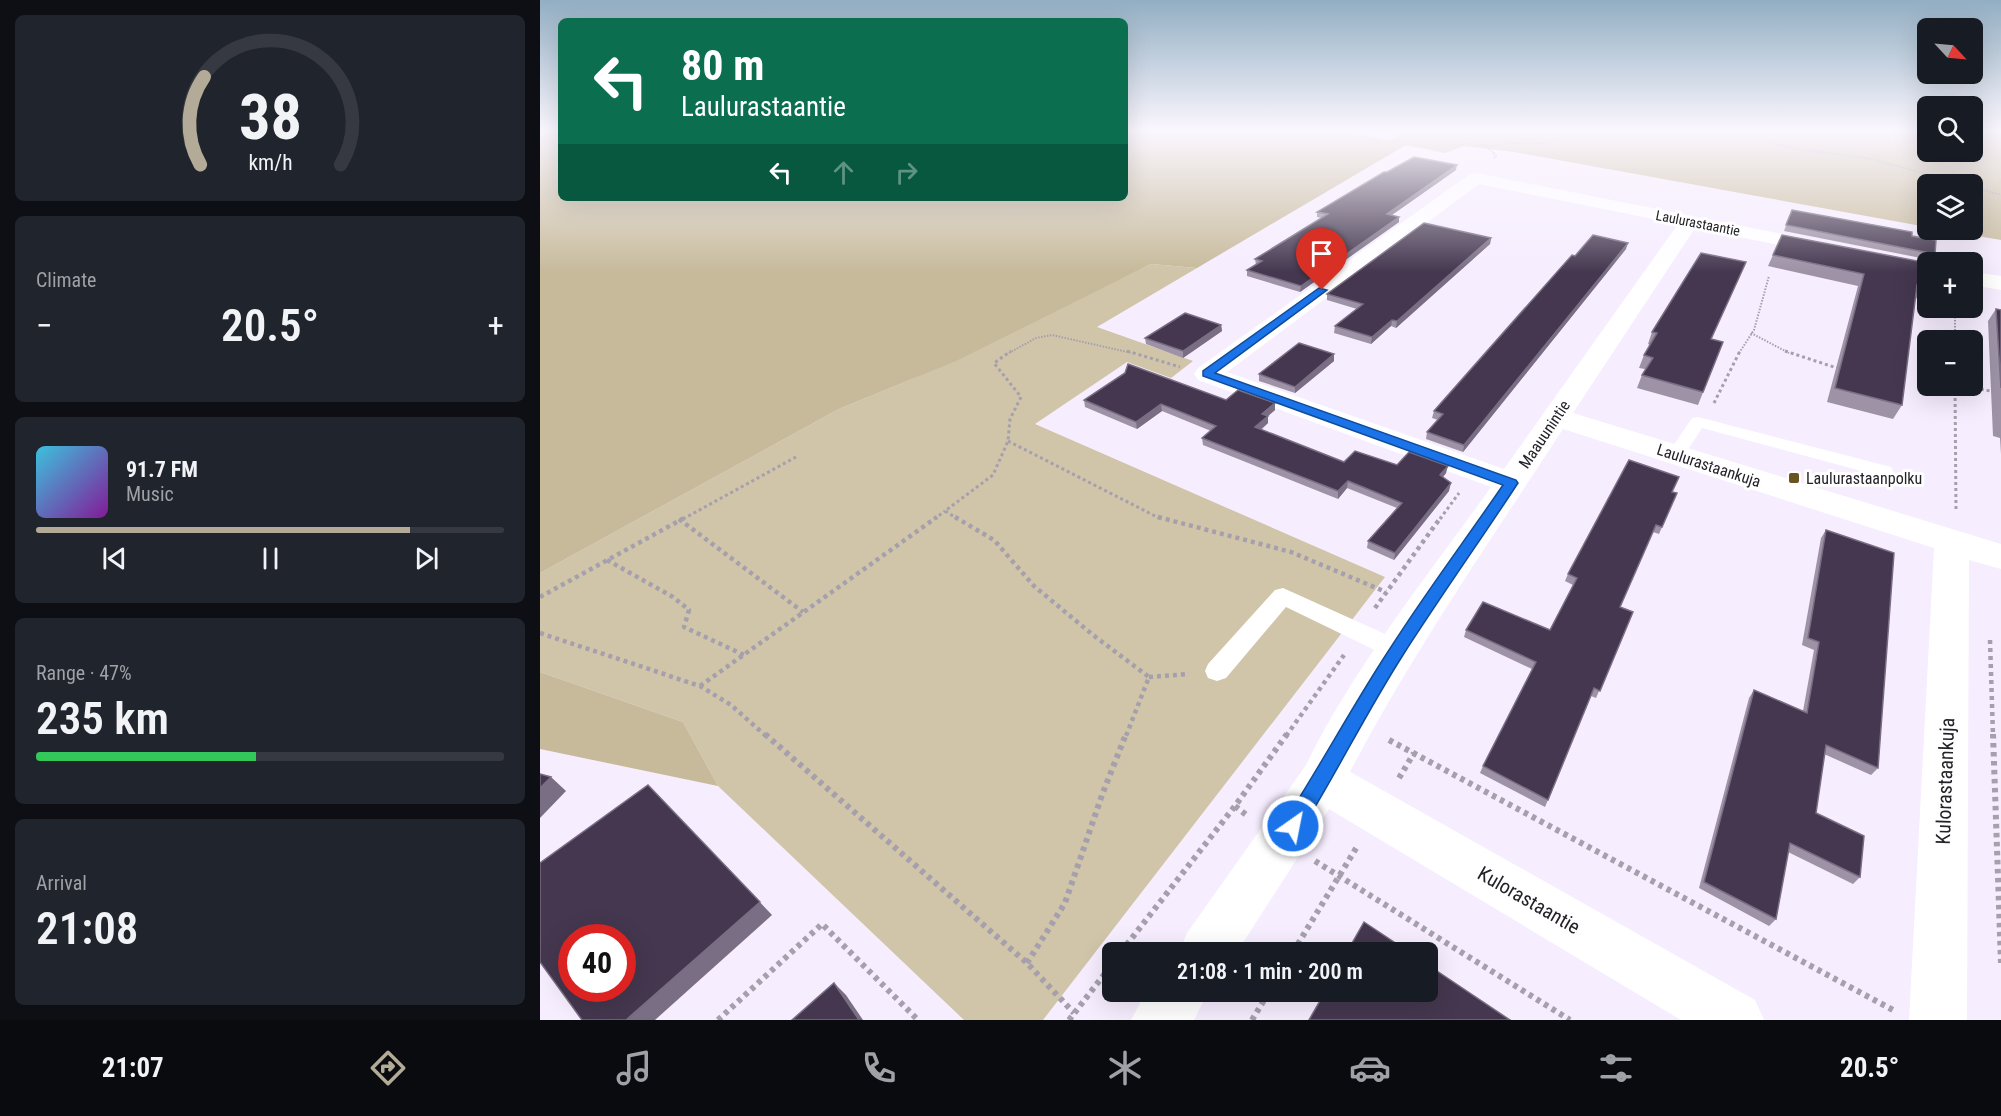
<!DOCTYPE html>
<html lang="en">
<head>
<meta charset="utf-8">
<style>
  body { margin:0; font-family:"Roboto Condensed",sans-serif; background:#20242c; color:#f1f3f6; height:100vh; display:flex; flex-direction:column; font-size:22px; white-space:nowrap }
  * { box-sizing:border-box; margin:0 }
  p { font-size:20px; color:#9ea1a6 }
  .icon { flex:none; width:33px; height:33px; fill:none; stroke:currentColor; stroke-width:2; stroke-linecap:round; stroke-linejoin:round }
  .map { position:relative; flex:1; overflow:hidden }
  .panel { display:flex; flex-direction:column; gap:15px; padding:15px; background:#0d0f14; width:540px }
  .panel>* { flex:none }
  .banner { position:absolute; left:18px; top:18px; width:570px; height:183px; border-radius:9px; box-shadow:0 6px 24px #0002; background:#0b6e4f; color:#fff; overflow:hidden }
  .needle { width:39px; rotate:116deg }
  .fabs { position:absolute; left:1377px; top:18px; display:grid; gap:12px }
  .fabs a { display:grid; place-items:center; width:66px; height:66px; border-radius:9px; background:#171b24; box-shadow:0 6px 24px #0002; font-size:30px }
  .speed { position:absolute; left:18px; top:924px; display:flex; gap:12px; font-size:30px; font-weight:700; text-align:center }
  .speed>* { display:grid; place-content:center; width:78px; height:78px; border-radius:50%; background:#171b24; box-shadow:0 6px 24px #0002; line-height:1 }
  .speed .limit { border:9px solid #d22; background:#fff; color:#111 }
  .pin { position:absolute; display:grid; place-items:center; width:51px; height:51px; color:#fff; margin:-62px -26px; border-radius:50% 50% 50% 0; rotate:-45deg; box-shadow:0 0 6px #0007 }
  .pin .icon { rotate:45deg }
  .me { position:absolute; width:66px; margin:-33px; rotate:33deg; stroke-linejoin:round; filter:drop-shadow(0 0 4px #0008) }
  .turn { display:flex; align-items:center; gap:21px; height:126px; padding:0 24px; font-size:27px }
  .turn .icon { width:78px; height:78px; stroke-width:2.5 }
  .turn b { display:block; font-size:42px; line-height:51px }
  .lanes { display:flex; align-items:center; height:57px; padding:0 24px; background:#0003; justify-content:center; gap:30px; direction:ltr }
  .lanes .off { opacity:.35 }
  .big { font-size:45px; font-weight:600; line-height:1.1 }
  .panel .widget { flex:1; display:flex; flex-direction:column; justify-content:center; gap:9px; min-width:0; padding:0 21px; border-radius:9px; background:#20242c }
  .panel .dial { align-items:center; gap:0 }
  .dial svg { height:156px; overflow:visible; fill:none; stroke:#363941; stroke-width:7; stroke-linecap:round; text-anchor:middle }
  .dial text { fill:#f1f3f6; stroke:none }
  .song { display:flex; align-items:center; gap:18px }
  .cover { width:72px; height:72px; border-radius:9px; background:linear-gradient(135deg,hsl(190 70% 55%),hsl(290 70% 35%)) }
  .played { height:6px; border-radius:3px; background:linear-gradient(90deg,#b3ab97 80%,#363941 80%) }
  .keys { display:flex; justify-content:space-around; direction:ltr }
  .heat { display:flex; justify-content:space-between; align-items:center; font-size:33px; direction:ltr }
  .charge { height:9px; border-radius:4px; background:linear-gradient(90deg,#34c759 47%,#363941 0) }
  .trip { position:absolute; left:562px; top:942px; width:336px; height:60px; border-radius:9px; background:#171b24; box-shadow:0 6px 24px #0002; font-weight:600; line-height:60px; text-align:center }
  .dock { display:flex; height:96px; justify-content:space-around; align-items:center; background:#090b0e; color:#9ea1a6 }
  .dock .icon { width:42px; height:42px }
  .dock .active { color:#b3ab97 }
  .dock b { font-size:27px; color:#f1f3f6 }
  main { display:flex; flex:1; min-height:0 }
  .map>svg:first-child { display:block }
  .green { fill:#d0c5a9 }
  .forest { fill:#c7ba9b }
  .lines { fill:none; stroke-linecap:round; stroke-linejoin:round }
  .path-far3 { stroke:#a69fac; stroke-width:2; stroke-dasharray:1.5 1.5; stroke-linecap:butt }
  .path-far2 { stroke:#a69fac; stroke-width:3; stroke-dasharray:3 3; stroke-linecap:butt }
  .path-far1 { stroke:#a69fac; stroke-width:4.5; stroke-dasharray:4 4; stroke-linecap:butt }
  .path { stroke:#a69fac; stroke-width:6; stroke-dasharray:4.5 4.5; stroke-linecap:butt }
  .service { fill:#fff; fill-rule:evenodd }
  .minor { fill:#fff; fill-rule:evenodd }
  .tertiary { fill:#fff; fill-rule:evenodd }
  .wall { fill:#9d92a6 }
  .shaded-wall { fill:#796e84 }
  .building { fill:#44374f; stroke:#796e84; stroke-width:1.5; fill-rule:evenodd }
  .route { fill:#1a73e8; stroke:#114b97; stroke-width:1.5 }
  .poi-dot { fill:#675422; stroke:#fefefe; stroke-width:2 }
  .labels { text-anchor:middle; stroke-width:6; stroke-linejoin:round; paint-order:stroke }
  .far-street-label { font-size:14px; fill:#242128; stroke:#fefefe }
  .street-label { font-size:16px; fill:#242128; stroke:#fefefe }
  .poi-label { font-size:16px; fill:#242128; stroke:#fefefe; text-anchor:start }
  .near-street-label { font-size:20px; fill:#242128; stroke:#fefefe }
</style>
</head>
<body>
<main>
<section class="panel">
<div class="widget dial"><svg viewBox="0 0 100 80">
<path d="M14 69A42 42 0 1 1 86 69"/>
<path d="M14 69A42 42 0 0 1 16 24" stroke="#b3ab97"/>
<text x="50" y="56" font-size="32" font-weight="700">38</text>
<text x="50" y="72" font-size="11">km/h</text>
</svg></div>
<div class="widget"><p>Climate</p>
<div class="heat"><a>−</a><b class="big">20.5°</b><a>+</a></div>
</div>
<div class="widget">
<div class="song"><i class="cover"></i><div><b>91.7 FM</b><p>Music</p></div></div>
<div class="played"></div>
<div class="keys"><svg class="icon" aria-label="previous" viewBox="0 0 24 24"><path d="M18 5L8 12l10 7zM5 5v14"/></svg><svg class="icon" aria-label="pause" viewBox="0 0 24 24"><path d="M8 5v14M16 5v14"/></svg><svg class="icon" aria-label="next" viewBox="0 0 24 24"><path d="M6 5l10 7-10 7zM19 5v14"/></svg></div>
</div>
<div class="widget"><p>Range · 47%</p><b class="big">235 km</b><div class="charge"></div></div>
<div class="widget"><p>Arrival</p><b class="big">21:08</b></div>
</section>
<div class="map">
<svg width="1461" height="1020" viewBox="0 0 1461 1020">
  <rect width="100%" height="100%" fill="#f6edfe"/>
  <path class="green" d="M611,264l46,4 -100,59 96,34 -22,17 -44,-16 -92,62 350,153 -342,443h-79l-246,-234 -35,-64 -143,-50v-99l299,-164 73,-30z"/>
  <g class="forest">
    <path d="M0,130h21v68h564v-68h202l63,10 15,-8 -9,-2h531l1,22h44l1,-22h28v110l-59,-10h30v-46h-44l-1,43 -413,-75 -50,-6 -19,7 -39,-8 -209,123 -46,-4 -195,97 -117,48 -299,164z"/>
    <path d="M0,672l143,50 35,64 -178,-37z"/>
  </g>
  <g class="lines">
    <g class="path-far3">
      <path d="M877,130c25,4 62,4 79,26l-2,2"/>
      <path d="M1177,130l80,19 74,10 92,25"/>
      <path d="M949,147l18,-4h39l18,-5 67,-8"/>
      <path d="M1432,187l29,8"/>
      <path d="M1415,308v32"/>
      <path d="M1211,333l38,20"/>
      <path d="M469,353l27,-15 16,-3 80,18"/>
      <path d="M1199,353l15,-23 15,-54"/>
    </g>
    <g class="path-far2">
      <path d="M587,351l53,16"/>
      <path d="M1245,351l55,18"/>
      <path d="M1415,386l1,125"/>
      <path d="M1423,386l38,7"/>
      <path d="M1174,403l26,-52"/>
      <path d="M468,441l153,78"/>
      <path d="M143,519l113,-62"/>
      <path d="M394,519l11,-8"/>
      <path d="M418,519l-13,-8 48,-36 15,-34 2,-22 11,-22 -27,-34 17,-12"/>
      <path d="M900,519l19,-26"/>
    </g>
    <g class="path-far1">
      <path d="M415,517l39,23 40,46 59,49 56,42 -23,59"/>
      <path d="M618,517l133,35 95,40"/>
      <path d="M139,519l124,93"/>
      <path d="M67,560l66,37 16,13 -5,17 60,28"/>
      <path d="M0,597l146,-80"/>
      <path d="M835,608l66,-91"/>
      <path d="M0,633l160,53 31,19 35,31"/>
      <path d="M1450,640l3,96"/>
      <path d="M609,677l40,-3"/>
      <path d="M160,686l237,-169"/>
      <path d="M746,736l58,-81"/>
    </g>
    <g class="path">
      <path d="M225,734l262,229 47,50"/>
      <path d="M1453,734l8,229"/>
      <path d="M849,740l504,270"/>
      <path d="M859,778l15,-25"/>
      <path d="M695,806l14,11"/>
      <path d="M775,861l255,159"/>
      <path d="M581,952l114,-146 52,-72"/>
      <path d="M753,952l65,-107"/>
      <path d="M487,963l38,-60 37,-108 24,-61"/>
      <path d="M178,1020l104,-96 96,96"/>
      <path d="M529,1020l44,-57"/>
      <path d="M712,1020l17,-28"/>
    </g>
    <g class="service">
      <path d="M1158,417l193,50 2,4 -2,4 -7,2 -182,-49 -20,31h-12l-3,-4 25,-37z"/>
      <path d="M743,588l122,55 4,7 -4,7 -8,2 -8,-2 -103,-50 -60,71 -9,3 -9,-3 -3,-7 3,-7 67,-74z"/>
    </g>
    <g class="minor">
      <path d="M936,173l347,69 7,2 3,4 -3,4 -7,2 -128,-26 -122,185 428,131v25l-32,-9 -2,460h-58l25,-472 -371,-119c-78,120 -160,237 -225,366l-16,6 -16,-6 -7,-15c46,-102 127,-202 192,-293l-293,-107 -4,-6 4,-6 272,-194zM939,184l199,40 -174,245 -277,-97z"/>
      <path d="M1432,272l29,4v14l-29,-5z"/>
    </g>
    <g class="tertiary">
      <path d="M782,759l16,6 417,235 9,20h-83l-352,-211 -92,143h-58l8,-19 119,-168z"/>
      <path d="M606,992h62l-14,28h-63z"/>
    </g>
  </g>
  <g class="wall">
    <path d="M916,170l-64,45 7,7 -99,70 -53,-16v-6l9,-5 -1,-6 67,-41 -5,-1v-5l70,-40z"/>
    <path d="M1252,210l120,26 23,18 -4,6 -147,-29z"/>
    <path d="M1242,235l146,28v37l-13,-2 -13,107 -9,14 -66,-17 31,-116 -90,-20z"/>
    <path d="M951,238l-1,6 -94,84 -5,-2 -20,18 -37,-11 1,-7 22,-17 -30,-9v-6z"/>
    <path d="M1086,249l-163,203 -37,-13 1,-7 11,-12 -6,-2 2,-7 141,-155z"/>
    <path d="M1398,253l-1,9h-5z"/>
    <path d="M1206,262l-35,77 12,3 -25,63 -61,-17 5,-13 3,-6 -6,-1 5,-13 6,-10 -2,-1 4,-12z"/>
    <path d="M1456,309l5,1v144l-1,-16 -7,-2 -5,-115z"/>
    <path d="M681,325l1,6 -39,27 -37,-14 -1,-6z"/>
    <path d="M794,354v7l-39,32 -36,-12v-7z"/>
    <path d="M585,373l101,27 49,10 -7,6v7l-7,7 83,32 53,3 49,8 -3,4 6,14 -55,69 -27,-12 1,-7 29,-33 -50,-20 -9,11 -135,-54 -1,-7 9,-7 -49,-20 -25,18 -52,-22 -1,-7z"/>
    <path d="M1132,492l5,1 -18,41 -6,-2 -33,75 13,5 -37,86 -5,-2 -46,111 -65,-34 3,-7 49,-97 -68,-32 2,-7h84l23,-45 -8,-4 3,-7z"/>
    <path d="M1286,530l52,238 -7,7 -47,-21 -8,59 44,64 -7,7 -65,-32 -12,67 -7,7 -70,-38 50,-190 5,-8 49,21 11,-61 -12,-5 19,-107z"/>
  </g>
  <g class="shaded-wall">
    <path d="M917,165l-1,5 -70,49 1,-5z"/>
    <path d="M859,217v5l-99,70 1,-6z"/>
    <path d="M951,238l-1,6 -94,84 1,-7z"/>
    <path d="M1088,243l-2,6 -163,203 1,-7z"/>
    <path d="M852,320l-1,6 -20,18 1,-7z"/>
    <path d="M681,325l1,6 -39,27v-7z"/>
    <path d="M794,354v7l-39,32v-6z"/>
    <path d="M735,403v7l-13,11v-7z"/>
    <path d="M621,404l1,7 -25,18 -1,-7z"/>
    <path d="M728,416v7l-13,11v-7z"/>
    <path d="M908,466l-2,7 -7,9 1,-7z"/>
    <path d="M808,481l-1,7 -9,11v-8z"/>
    <path d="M911,483l-2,8 -55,69 1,-7z"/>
    <path d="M11,777l15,14 -26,27v-30z"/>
    <path d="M108,785l124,130 -117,105h-29z"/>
    <path d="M294,983l12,12 17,25h-4z"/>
  </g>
  <g class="building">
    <path d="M874,157l43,8 -70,49 12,3 -98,69 -54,-16 15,-9 -7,-2 73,-45 -11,-2 67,-40h3z"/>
    <path d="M1252,210l120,22v4l24,4 -1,14 -149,-29z"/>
    <path d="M884,223l67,15 -94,83 -5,-1 -20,17 -37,-11 28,-22 -36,-10z"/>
    <path d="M1053,235l35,8 -164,202 -37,-13 16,-18 -9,-3 138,-156 3,1z"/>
    <path d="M1242,235l146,28v24l-11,-2 -15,120 -67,-17 29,-114 -91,-19z"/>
    <path d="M1161,253l45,9 -35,77 12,3 -20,50 -61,-17 11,-17 -9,-3 13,-22 -5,-1z"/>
    <path d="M1456,309l5,1v78z"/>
    <path d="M645,313l36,12 -38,26 -38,-13z"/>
    <path d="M759,343l35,11 -39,33 -36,-13z"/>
    <path d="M588,364l98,36 12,-10 37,13 -13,11 6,2 -13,11 89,35 11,-11 42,14 12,-13 39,14 -8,9 11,8 -56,70 -27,-12 34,-38 -54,-22 -10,10 -136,-53 14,-12 -55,-22 -25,18 -52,-22 41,-27z"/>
    <path d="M1089,460l50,17 -7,15 5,1 -15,34 -6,-2 -36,82 13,5 -33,79 -6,-3 -46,112 -65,-34 53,-104 -70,-32 17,-28 67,28 27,-52 -9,-4z"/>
    <path d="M1286,530l68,23 -16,215 -52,-23 -10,68 48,23 -4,41 -70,-34 -14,76 -72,-37 50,-192 53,23 12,-71 -11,-4z"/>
    <path d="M0,774l11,3 -11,11z"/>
    <path d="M108,785l112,117 -134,118h-44l-42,-58v-99zM32,938h50v50h-50z"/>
    <path d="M824,922l45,30h-62z"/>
    <path d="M888,965l82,55h-201l16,-28h103z"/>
    <path d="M294,983l25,37h-67z"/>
  </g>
  <linearGradient id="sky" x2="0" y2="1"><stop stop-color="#92aec2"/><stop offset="0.48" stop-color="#fbf7ff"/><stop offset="1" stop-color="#fbf7ff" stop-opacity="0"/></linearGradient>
  <rect width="1461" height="272" fill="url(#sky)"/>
  <path class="route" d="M779,288l8,2 -112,83 301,107 2,3c-38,58 -78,114 -115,172 -37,58 -67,119 -103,177l-7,3 -7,-3 -3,-6 3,-7c36,-56 68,-116 105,-172 35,-55 75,-108 112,-162l-300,-109v-5z"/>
  <rect class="poi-dot" x="1248" y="472" width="12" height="12" rx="3"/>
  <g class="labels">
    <g class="far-street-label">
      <text transform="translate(1158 223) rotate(11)" y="5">Laulurastaantie</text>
    </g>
    <g class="street-label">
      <text transform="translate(1004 434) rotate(-56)" y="6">Maauunintie</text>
      <text transform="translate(1169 465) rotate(18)" y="6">Laulurastaankuja</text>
    </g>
    <g class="poi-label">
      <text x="1266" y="484">Laulurastaanpolku</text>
    </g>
    <g class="near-street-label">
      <text transform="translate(1405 781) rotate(-88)" y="7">Kulorastaankuja</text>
      <text transform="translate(989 900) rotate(30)" y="7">Kulorastaantie</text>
    </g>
  </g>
</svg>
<div class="fabs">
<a><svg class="needle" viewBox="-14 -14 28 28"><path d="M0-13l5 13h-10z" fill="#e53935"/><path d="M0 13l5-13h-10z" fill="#9ea1a6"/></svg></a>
<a><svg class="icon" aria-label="search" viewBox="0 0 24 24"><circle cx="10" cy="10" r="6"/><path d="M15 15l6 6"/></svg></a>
<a><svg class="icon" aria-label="layers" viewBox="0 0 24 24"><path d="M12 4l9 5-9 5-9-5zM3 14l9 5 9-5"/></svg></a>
<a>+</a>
<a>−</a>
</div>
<div class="speed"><div class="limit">40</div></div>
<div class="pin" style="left:782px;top:290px;background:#d93025"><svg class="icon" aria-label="arrive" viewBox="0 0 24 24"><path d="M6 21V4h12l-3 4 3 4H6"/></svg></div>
<svg class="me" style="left:753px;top:826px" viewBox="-20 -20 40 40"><circle r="17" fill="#1a73e8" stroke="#fff" stroke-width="3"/><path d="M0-11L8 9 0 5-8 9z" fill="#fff"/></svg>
<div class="trip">21:08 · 1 min · 200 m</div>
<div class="banner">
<div class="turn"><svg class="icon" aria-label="left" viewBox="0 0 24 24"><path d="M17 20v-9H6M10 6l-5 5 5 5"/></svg><div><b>80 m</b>Laulurastaantie</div></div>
<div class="lanes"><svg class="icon" aria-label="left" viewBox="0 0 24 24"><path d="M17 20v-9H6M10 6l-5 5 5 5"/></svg><svg class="icon off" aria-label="ahead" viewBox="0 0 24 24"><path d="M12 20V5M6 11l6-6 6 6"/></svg><svg class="icon off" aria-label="right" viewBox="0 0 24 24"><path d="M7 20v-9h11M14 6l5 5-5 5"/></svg></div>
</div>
</div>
</main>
<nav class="dock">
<b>21:07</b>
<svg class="icon active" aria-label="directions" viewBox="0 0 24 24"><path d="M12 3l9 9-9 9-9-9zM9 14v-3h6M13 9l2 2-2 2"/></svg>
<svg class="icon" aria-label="music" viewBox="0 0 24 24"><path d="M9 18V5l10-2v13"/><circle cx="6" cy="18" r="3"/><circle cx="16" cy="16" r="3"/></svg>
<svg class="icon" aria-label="phone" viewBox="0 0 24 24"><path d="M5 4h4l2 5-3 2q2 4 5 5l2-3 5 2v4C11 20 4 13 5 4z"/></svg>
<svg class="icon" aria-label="climate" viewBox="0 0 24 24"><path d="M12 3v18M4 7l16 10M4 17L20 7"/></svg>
<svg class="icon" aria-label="car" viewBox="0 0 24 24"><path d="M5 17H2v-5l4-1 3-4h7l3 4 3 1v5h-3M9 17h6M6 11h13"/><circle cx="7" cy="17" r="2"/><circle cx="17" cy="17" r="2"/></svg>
<svg class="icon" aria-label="filters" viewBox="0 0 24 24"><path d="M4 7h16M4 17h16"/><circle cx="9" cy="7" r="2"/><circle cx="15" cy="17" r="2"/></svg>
<b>20.5°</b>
</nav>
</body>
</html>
